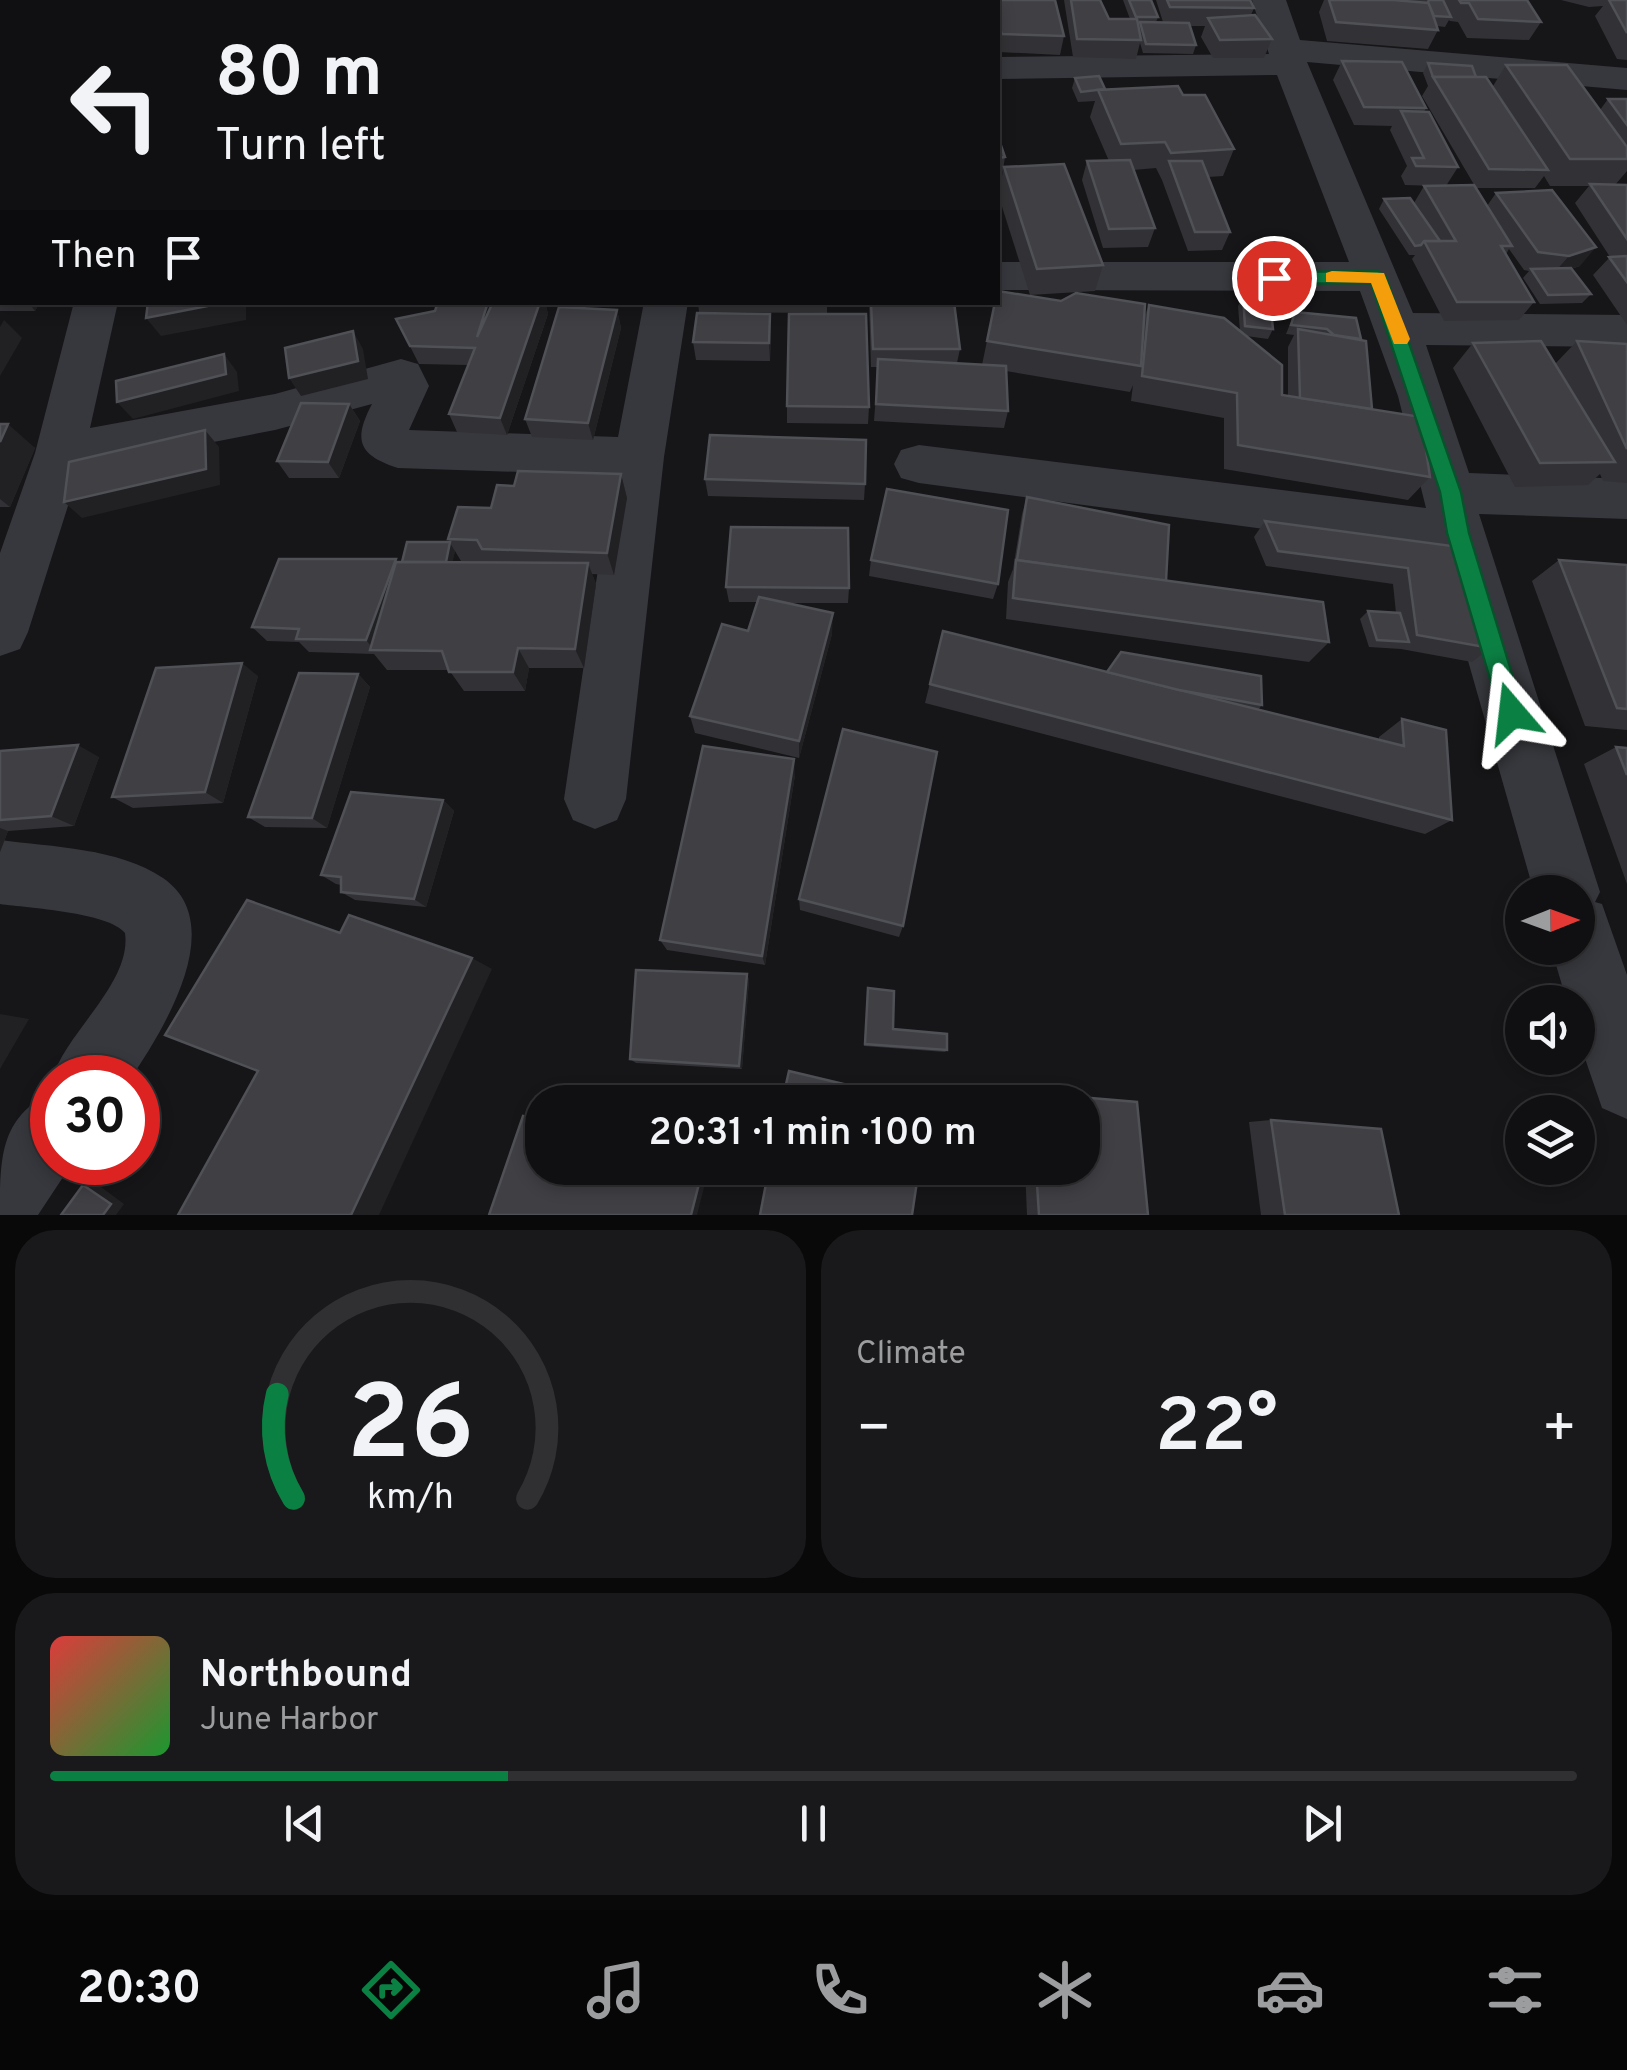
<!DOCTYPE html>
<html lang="en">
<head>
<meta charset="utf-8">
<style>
  body { margin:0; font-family:Overpass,sans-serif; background:#19191b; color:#f1f3f6; height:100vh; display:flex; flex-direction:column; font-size:38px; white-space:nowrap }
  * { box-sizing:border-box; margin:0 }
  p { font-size:32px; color:#9c9d9f }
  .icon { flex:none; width:55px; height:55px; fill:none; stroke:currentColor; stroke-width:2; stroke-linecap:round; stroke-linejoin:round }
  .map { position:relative; height:1215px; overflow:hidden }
  .sheet { display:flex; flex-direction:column; gap:15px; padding:15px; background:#09090a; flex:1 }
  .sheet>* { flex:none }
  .guide { position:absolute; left:0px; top:0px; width:1000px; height:305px; box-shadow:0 5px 15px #0003,0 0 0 2px #303032; background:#101012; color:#f1f3f6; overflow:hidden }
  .needle { width:65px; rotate:89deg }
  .fabs { position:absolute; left:1505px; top:875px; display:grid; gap:20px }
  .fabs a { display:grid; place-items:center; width:90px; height:90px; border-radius:50%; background:#101012; box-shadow:0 5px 15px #0003,0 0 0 2px #303032; font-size:50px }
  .speed { position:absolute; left:30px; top:1055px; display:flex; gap:20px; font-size:50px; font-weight:700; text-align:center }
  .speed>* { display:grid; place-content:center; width:130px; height:130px; border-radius:50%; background:#101012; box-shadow:0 5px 15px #0003,0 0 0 2px #303032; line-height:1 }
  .speed .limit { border:15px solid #d22; background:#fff; color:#111 }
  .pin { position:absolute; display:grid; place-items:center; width:85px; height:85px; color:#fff; margin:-42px; border:5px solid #fff; border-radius:50%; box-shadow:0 2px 10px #0007 }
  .me { position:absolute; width:110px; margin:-55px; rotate:343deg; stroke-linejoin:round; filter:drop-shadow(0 0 8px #0008) }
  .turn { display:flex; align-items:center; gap:35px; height:210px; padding:0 50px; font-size:45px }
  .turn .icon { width:130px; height:130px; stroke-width:2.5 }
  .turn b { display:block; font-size:70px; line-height:85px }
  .then { display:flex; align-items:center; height:95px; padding:0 50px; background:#0003; gap:20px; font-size:38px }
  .big { font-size:75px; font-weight:600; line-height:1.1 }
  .sheet .card { flex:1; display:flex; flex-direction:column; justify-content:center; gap:15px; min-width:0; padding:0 35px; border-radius:40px; background:#19191b }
  .sheet .dial { align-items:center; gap:0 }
  .dial svg { height:260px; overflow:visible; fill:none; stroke:#303032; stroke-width:7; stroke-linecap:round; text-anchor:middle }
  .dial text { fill:#f1f3f6; stroke:none }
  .song { display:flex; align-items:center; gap:30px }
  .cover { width:120px; height:120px; border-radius:15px; background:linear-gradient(135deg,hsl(0 70% 55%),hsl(130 70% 35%)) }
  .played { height:10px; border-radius:5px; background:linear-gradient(90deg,#0b8043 30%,#303032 30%) }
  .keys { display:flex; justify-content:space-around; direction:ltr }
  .heat { display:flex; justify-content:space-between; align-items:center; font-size:55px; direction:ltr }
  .sheet .tiles { flex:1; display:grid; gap:15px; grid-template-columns:1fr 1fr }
  .card:last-child { grid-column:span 2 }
  .trip { position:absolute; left:525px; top:1085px; width:575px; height:100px; border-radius:40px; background:#101012; box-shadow:0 5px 15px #0003,0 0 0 2px #303032; font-weight:600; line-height:100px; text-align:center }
  .dock { display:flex; height:160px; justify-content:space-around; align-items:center; background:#060607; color:#9c9d9f }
  .dock .icon { width:70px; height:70px }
  .dock .selected { color:#0b8043 }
  .dock b { font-size:45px; color:#f1f3f6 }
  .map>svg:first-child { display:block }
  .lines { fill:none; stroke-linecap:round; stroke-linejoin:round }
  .minor { fill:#37383d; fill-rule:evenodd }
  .wall { fill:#323236; fill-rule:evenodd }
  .shaded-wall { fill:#212124 }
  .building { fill:#3f3f44; stroke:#4f5156; stroke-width:2.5 }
  .route { fill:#0b8043; stroke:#07532c; stroke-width:2.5 }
  .slow { fill:#f59e0b }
</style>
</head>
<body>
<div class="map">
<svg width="1627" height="1215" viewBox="0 0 1627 1215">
  <rect width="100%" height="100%" fill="#161618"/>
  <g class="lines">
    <g class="minor">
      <path d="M1252,0h34l14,40 327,28v22l-320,-28 106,251 214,2v32l-201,-2 43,128 158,6v40l-148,-5 121,378 -5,10 7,2 25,71v144l-25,-11 -24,-70v-36h-11l-16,-54h27v-56h-44l-97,-340 -518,-69 -18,-5 -7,-14 7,-14 18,-5 507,63 -28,-112 -38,-105 -362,-1v-28h351l-72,-187 -279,4v-22l271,-3z"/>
      <path d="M74,302h44l-28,126 185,-34 126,-35 17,5 11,22 -20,44 209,7 26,-135h44l-24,155 -38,342 -9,21 -22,9 -22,-9 -9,-21 48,-324 -214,-7c-40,-13 -45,-28 -26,-64l-97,26 -195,38 -52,164 -8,17 -20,7v-103l35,-100z"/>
      <path d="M0,840c52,7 119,8 163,38 67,46 0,152 -32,200l-79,1c14,-47 80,-96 73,-146 -17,-21 -97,-25 -125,-29z"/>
      <path d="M52,1092v70h21l-35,53h-38c0,-58 0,-97 52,-123z"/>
    </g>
  </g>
  <g class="wall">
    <path d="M183,0h37l-1,2h-34z"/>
    <path d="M1064,0h36l9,19h21l-7,-19h28l7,17 -2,5h7l-7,-22h94l4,8 -3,7 21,24 -8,19h-51l-12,-21 4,-11h-15l6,19 -3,9 -50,-1 -3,-10 -4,16 -63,-2z"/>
    <path d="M1324,0h203l14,22 -12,18 -62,-2 -9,-16 -8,-1 -1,-1 -4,7 -8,-1 1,4 -10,19 -101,-8 -8,-29z"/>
    <path d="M1561,0h66v60l-10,-1 -22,-43 8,-10 -14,1z"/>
    <path d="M998,2l66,34 -4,19 -61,-3 -1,-3z"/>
    <path d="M1342,61l84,47 -2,4 34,55 -12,19 41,20 9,-13 84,73 -9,3 20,25 -9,9 -42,1 -17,-26 6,-7 -5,-1 -15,-21 -3,5 28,48 -15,18 -75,1 -32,-62 3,-4h-6l-30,-46 5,-10 30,4 10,-17h12l-31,-1 -4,-9 6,-10 -17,-36 2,-4 -38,-1 -21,-45z"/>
    <path d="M1428,63l48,14 17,9 13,-21 94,45 8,-11h19v72l-12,14h12v140l-34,-50 17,-18 -35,-54 14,-17h-39l-6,-10 -9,12h-59l-54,-92 6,-10 -5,-13z"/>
    <rect x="0" y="66" width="2" height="45"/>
    <path d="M1075,78l30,11 78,6 51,54 -11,27 -15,1 22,55 -8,18 -34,1 -26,-71 -6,-12 -23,2 22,58 -7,19 -45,1 -21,-68 5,-19h22l-19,-44 5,-16 -17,1 -6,-14z"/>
    <path d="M0,116h2v186h38l-5,9h-35z"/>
    <path d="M998,137l7,20 -3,19h-4z"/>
    <path d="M1004,167l99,98 -8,26 -65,4 -32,-101z"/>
    <path d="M1243,296l30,33 -5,10 -22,-3 36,59 6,1v-49l6,-12 -8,-1 9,-22 61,6 16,91 58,68 -22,23 -184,-31v-51l-93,-17 2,-16 -3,7 -124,-21 2,40 -4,17 -130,-7 4,-54h-7l-2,-65h85l6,47 -3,14 25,2 13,-63 149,15 5,-12 91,26 -2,-25z"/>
    <path d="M438,302h107l3,12 -41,121 -50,-3 -8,-18 19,-49 -49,-1 -23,-45 39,-8z"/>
    <path d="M698,302h129v11l-128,-1z"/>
    <path d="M617,310l4,18 -28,112 -61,-3 -7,-18z"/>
    <path d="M771,333l-1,28 -74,-1 -3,-18z"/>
    <path d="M1577,341l50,3v139l-24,-2 -3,-7 -12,11 -73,2 -62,-119 20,-25 82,21z"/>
    <path d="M349,404l11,17 -21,57h-50l-12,-17z"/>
    <path d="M787,406l82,1 -1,17 -81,-1z"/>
    <path d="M0,424l35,24 -25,59h-10z"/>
    <path d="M621,474l6,24 -13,77 -22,-1 4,10 -12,84h-55l-4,23h-61l-15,-21h-62l-13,-16 -65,-2 -10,-10 -32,-1 -15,-14 144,-68 1,3h5l48,-20 -2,-3 43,-31 23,-22zM455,551l6,10 28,1h-37z"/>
    <path d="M705,479l160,5 -1,16 -156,-4z"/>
    <path d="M1027,497l139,84 163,61 -20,20 -303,-43 2,-37 5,-13 9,-55z"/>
    <path d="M1265,521l202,27 23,100 -18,14 -71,-13 -32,-2 -9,-28 8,-8 28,2 -3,-29 -127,-18 -12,-29z"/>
    <path d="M871,560l127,24 -5,15 -124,-23z"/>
    <path d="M1559,560l68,5v165l-42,-4 -53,-145z"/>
    <path d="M726,587l123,1 -1,15h-64l48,31 -33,124 -104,-25 -5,-17 58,-85 10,-29h-29z"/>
    <path d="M943,631l164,41 155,33 -4,5 121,30v-3l23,-18 50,101 -27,14 -500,-131z"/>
    <path d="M358,674l12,13 -43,141 -62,-1 -17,-10z"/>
    <path d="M258,676l-35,127 -90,5 -21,-11z"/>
    <path d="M1616,747l11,1v136l-43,-120z"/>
    <path d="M0,751l99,6 -25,69 -66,5 -8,21z"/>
    <path d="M795,775l-30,190 -98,-15 -7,-10z"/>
    <path d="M443,800l11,11 -28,96 -71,-7 -14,-8v-7l-5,-1 -15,-9z"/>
    <path d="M799,899l104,27 -4,11 -99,-27z"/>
    <path d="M747,974l2,6 -7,89 -106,-6 -6,-4z"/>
    <path d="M868,988l25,41 54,21 -2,2 -81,-6z"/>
    <path d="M1032,1093l105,9 11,113h-121l-2,-47h57v-66h-60v-5z"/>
    <path d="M1271,1120l128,95h-138l-12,-93z"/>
  </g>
  <g class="shaded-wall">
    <path d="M0,0l8,1 12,-1h104l-6,2h-116v32h-2z"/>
    <path d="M474,0h32v2h-49z"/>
    <path d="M1596,247l-16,19 -27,8 16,-18z"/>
    <path d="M28,302h12l-5,9z"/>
    <path d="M228,302h18v18l-85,16 -15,-18z"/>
    <path d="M488,302h5l-16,35z"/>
    <path d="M540,302h5l3,12 -41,121 -7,-17z"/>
    <path d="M617,310l4,18 -28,112 -5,-17z"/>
    <path d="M770,314l1,19 -1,28 -1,-18z"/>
    <path d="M4,320l18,18 -22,38v-49z"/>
    <path d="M353,331l10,18 5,30 -67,17 -12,-18z"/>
    <path d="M224,354l13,18 2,19 -106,28 -16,-17z"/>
    <path d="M349,404l11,17 -21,57 -11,-16z"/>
    <path d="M8,424l27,24 -25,59 -10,-8v-57z"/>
    <path d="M205,430l14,17 1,38 -138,33 -18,-16z"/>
    <path d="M621,474l6,24 -13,77 -7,-22z"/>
    <path d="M450,543l5,8 -5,24 -5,-8z"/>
    <path d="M396,559l10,16 -32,75 -8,-10z"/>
    <path d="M588,563l8,21 -12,84 -9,-19z"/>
    <path d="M833,613l-1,21 -33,124v-17z"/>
    <path d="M518,648l11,20 -4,23 -12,-19z"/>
    <path d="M242,663l16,13 -35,127 -18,-11z"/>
    <path d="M358,674l12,13 -43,141 -15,-10z"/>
    <path d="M78,745l21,12 -25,69 -23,-10z"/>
    <path d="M794,759l1,16 -30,190 -3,-9z"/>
    <path d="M443,800l11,11 -28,96 -12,-8z"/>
    <path d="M0,828l8,3 -8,21z"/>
    <path d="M472,958l20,11 -113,246h-28z"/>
    <path d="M747,974l2,6 -7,89 -3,-3z"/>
    <path d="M0,1014l29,5 -29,50z"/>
    <path d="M703,1168h6l-12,47h-6z"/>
    <path d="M97,1184l27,20 -8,11h-13l-20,-30z"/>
  </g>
  <g class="building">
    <path d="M20,0h75l1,2h-77z"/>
    <path d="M238,0h51l-1,2h-51z"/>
    <rect x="320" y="0" width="48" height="2"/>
    <path d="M379,0h50v2h-49z"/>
    <path d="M627,0h46l1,2h-46z"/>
    <path d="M726,0h45l-1,2h-45z"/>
    <path d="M801,0h45v2h-46z"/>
    <path d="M859,0h49l1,2h-49z"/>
    <path d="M994,0h61l9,36 -62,-2 -4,-10v-22h-6z"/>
    <path d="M1071,0h29l9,19h28l4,21 -64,-1z"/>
    <path d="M1129,0h22l7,17h-22z"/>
    <path d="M1167,0h83l4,8 -84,-1z"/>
    <path d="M1329,0h64l36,3 9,27 -102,-8z"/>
    <path d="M1429,0h14l8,17 -17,-1 -6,-14z"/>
    <path d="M1459,0h68l14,22 -63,-3 -9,-16h-8z"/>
    <path d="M1609,0h18v33z"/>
    <path d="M1255,15l17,24 -52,1 -12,-22z"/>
    <path d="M1140,22l49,1 7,22 -50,-1z"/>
    <path d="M1342,61l60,1 24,46 -62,-1z"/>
    <path d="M1428,63l44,3 4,11h-43z"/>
    <path d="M1506,65h61l60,82v12h-57z"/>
    <rect x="0" y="66" width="2" height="26"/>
    <path d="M1099,76l6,13 -24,3 -6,-14z"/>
    <path d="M1433,77h53l62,93 -59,-1z"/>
    <path d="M1178,86l5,9h22l29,54 -63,4 -6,-11 -44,2 -23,-54z"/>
    <path d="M1608,99h19v26z"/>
    <path d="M1401,111l28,1 29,55 -42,-1 -4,-8h12z"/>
    <rect x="0" y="116" width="2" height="53"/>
    <path d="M998,137l7,20 -7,1z"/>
    <path d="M1130,160l25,68 -46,1 -22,-68z"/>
    <path d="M1169,161h33l28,71h-35z"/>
    <path d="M1064,164l39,101 -66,4 -33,-102z"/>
    <rect x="0" y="176" width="2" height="72"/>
    <path d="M1590,184l37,1v54z"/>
    <path d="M1474,185l38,61h-11l33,56h-77l-33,-61h32l-32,-55z"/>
    <path d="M1552,190l44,57 -27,9 -31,-4 -42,-59z"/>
    <path d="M1410,198l30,43h-16l-3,4 -6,1 -31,-47z"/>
    <rect x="0" y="252" width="2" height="41"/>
    <path d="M1627,256v26l-18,-25z"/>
    <path d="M1571,268l20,26 -43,1 -17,-26z"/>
    <path d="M998,291l63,10 15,-8 69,11 -4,62 -154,-25 8,-39h3z"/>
    <path d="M1243,296l27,4 3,29 -28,-3z"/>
    <path d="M148,302h80l-82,16z"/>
    <path d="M438,302h50l-11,35 16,-35h47l-40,116 -51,-4 26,-66 -65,-2 -14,-27 39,-8z"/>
    <path d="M871,302h83l6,47h-87z"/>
    <path d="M1149,305l75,13 58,47v30l139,22 9,60 -192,-32 -1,-52 -95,-17z"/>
    <path d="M559,307l58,3 -29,113 -63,-4z"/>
    <path d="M1295,312l61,6 5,21 -27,-4 -7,-6 -36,-4z"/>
    <path d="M697,313l73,1 -1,29 -76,-1z"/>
    <path d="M789,314h77l3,93 -82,-1z"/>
    <path d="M1298,329l68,12 6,68 -72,-11z"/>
    <path d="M353,331l5,30 -69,17 -4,-30z"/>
    <path d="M1541,341l74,121 -75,1 -67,-120z"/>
    <path d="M1577,341l50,3v105z"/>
    <path d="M224,354l2,20 -109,28 -1,-21z"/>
    <path d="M878,359l128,7 2,45 -132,-7z"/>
    <path d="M301,403l48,1 -21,58 -51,-1z"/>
    <path d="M0,424h8l-8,18z"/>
    <path d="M205,430l1,39 -142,33 5,-40z"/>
    <path d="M710,435l156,5 -1,44 -160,-5z"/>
    <path d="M518,471l103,3 -14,79 -125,-4 -5,-9 -29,-1 10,-32 33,1 6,-23 17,1z"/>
    <path d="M887,489l121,21 -10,74 -127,-24z"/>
    <path d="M1027,497l142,28 -3,56 -149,-21z"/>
    <path d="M1265,521l202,27 23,100 -73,-13 -9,-67 -130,-17z"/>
    <path d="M731,527l117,1 1,60 -123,-1z"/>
    <path d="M407,542h43l-4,20h-44z"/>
    <path d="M279,559h117l-30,81 -70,-1 3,-10 -47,-2z"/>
    <path d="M1016,560l307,42 6,40 -316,-44z"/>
    <path d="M1559,560l68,5v144l-10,-1z"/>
    <path d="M396,562l192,1 -13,86 -57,-1 -5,24h-64l-7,-21 -72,-1z"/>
    <path d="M759,597l74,16 -34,128 -109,-25 32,-92 26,7z"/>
    <path d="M1368,611l32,2 9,29 -32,-2z"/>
    <path d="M943,631l461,115 -2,-27 44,11 6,90 -522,-136z"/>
    <path d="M1121,652l140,24 1,29 -83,-15 -72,-18z"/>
    <path d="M242,663l-37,129 -93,5 44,-129z"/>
    <path d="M299,673l59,1 -46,144 -64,-1z"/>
    <path d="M843,729l94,23 -34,174 -104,-27z"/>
    <path d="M78,745l-27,71 -51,4v-69z"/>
    <path d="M703,746l91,13 -32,197 -102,-16z"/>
    <path d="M1616,747l11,1v27z"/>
    <path d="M351,792l92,8 -29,99 -73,-7v-15l-20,-2z"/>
    <path d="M247,900l93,33 9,-18 123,43 -121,257h-173l80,-144 -93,-36z"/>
    <path d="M636,970l111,4 -8,92 -109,-7z"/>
    <path d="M868,988l26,3 -1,38 54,5v16l-82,-6z"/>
    <path d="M789,1071l130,31h-137z"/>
    <path d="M1032,1093l105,9 11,113h-109l-3,-47h46v-66h-49z"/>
    <path d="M523,1116l19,6v46h161l-12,47h-202z"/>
    <path d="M1271,1120l110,9 18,86h-114z"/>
    <path d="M769,1168h150l-7,47h-152z"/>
    <path d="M83,1185l28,19 -8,11h-42z"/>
  </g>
  <path class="route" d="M1378,271l8,6 75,215 8,41 55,180 -3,8 -9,3 -8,-3 -4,-8 -53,-180 -7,-41 -69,-209 -97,1 -9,-6 9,-6z"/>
  <path class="slow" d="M1332,271l52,2 26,66 -3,5h-13l-23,-61 -45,-1v-9z"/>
</svg>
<div class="fabs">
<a><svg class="needle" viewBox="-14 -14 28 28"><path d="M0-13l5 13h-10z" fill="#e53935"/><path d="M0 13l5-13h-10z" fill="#9c9d9f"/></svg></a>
<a><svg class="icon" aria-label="sound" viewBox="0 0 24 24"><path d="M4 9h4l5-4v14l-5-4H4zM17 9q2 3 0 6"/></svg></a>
<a><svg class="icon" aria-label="layers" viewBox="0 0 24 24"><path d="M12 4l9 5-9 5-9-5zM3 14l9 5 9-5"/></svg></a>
</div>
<div class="speed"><div class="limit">30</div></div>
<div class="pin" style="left:1274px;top:278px;background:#d93025"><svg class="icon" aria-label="arrive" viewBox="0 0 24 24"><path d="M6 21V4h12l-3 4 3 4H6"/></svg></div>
<svg class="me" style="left:1512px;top:713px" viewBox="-20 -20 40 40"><path d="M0-17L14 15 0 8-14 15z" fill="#0b8043" stroke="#fff" stroke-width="4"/></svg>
<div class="trip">20:31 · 1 min · 100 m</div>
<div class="guide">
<div class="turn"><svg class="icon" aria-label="left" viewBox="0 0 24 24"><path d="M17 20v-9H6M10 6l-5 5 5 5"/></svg><div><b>80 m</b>Turn left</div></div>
<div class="then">Then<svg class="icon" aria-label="arrive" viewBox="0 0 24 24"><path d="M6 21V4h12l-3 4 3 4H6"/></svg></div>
</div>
</div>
<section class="sheet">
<div class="tiles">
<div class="card dial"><svg viewBox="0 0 100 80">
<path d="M14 69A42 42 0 1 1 86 69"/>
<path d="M14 69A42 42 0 0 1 9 37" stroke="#0b8043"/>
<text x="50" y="56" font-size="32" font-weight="700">26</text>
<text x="50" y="72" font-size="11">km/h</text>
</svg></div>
<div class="card"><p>Climate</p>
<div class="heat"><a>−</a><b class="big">22°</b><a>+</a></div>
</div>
<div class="card">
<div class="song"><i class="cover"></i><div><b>Northbound</b><p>June Harbor</p></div></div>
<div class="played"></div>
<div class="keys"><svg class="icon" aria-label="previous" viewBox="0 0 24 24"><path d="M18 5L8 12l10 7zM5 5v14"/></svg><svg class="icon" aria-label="pause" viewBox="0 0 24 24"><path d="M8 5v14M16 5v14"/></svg><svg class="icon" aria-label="next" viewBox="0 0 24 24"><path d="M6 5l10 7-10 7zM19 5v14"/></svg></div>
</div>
</div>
</section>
<nav class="dock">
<b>20:30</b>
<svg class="icon selected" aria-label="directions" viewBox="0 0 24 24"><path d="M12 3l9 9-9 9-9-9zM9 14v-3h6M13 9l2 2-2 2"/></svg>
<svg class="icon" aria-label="music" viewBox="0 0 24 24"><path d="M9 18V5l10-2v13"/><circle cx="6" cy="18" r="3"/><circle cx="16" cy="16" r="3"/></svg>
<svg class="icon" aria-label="phone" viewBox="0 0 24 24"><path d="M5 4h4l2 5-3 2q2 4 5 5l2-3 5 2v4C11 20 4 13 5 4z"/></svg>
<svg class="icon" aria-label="climate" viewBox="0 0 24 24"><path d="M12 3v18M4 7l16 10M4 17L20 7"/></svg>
<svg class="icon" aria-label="car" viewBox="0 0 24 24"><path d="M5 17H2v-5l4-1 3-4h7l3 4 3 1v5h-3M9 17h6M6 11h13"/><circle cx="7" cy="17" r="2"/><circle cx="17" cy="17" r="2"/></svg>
<svg class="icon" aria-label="filters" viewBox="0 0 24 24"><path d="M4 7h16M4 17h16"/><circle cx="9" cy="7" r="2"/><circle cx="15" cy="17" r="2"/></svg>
</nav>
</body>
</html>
